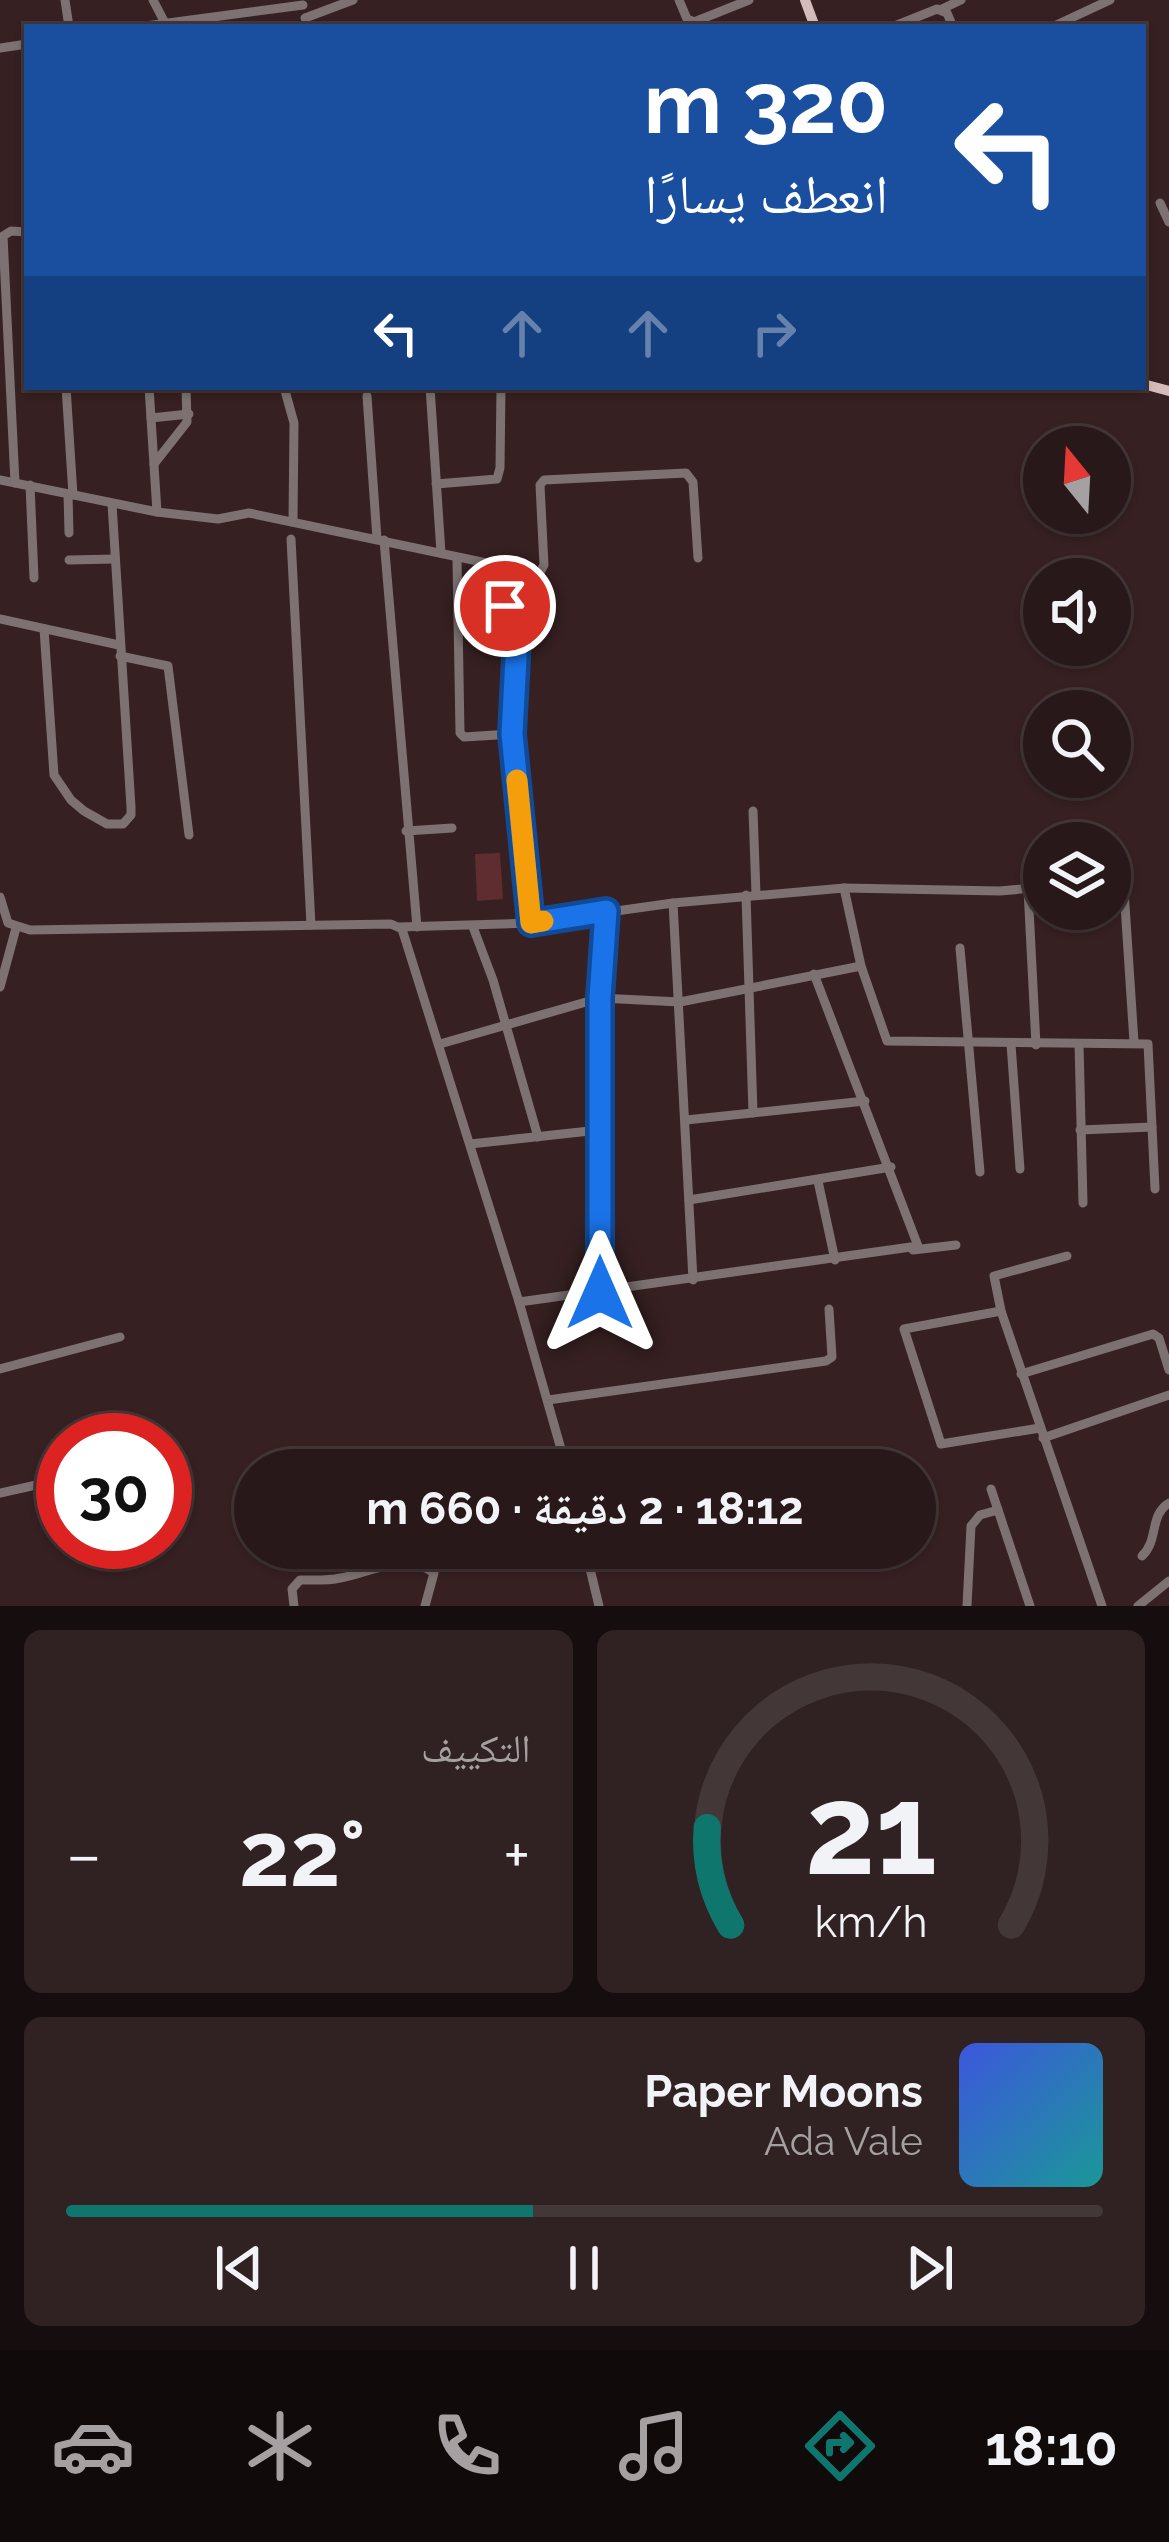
<!DOCTYPE html>
<html lang="ar">
<head>
<meta charset="utf-8">
<style>
  body { margin:0; font-family:Raleway,"Noto Naskh Arabic",sans-serif; background:#302122; color:#f1f3f6; direction:rtl; height:100vh; display:flex; flex-direction:column; font-size:45px; white-space:nowrap }
  * { box-sizing:border-box; margin:0 }
  p { font-size:39px; color:#a5a0a2 }
  .icon { flex:none; width:66px; height:66px; fill:none; stroke:currentColor; stroke-width:2; stroke-linecap:round; stroke-linejoin:round }
  .map { position:relative; height:1606px; overflow:hidden; direction:ltr }
  .sheet { display:flex; flex-direction:column; gap:24px; padding:24px; background:#160d0e; flex:1 }
  .sheet>* { flex:none }
  .guide { position:absolute; left:24px; top:24px; width:1122px; height:366px; border-radius:0px; box-shadow:0 3px 9px #0004,0 0 0 3px #443738; direction:rtl; background:#1a4fa0; color:#fff; overflow:hidden }
  .needle { width:78px; rotate:342deg }
  .tools { position:absolute; left:1023px; top:426px; display:grid; gap:24px }
  .tools a { display:grid; place-items:center; width:108px; height:108px; border-radius:50%; background:#281819; box-shadow:0 3px 9px #0004,0 0 0 3px #443738; font-size:60px }
  .speed { position:absolute; left:36px; top:1413px; display:flex; gap:24px; font-size:60px; font-weight:700; text-align:center }
  .speed>* { display:grid; place-content:center; width:156px; height:156px; border-radius:50%; background:#281819; box-shadow:0 3px 9px #0004,0 0 0 3px #443738; line-height:1 }
  .speed .limit { border:18px solid #d22; background:#fff; color:#111 }
  .pin { position:absolute; display:grid; place-items:center; width:102px; height:102px; color:#fff; margin:-51px; border:6px solid #fff; border-radius:50%; box-shadow:0 3px 12px #0007 }
  .me { position:absolute; width:132px; margin:-66px; rotate:0deg; stroke-linejoin:round; filter:drop-shadow(0 0 9px #0008) }
  .turn { display:flex; align-items:center; gap:42px; height:252px; padding:0 60px; font-size:54px }
  .turn .icon { width:156px; height:156px; stroke-width:2.5 }
  .turn b { display:block; font-size:84px; line-height:102px }
  .lanes { display:flex; align-items:center; height:114px; padding:0 60px; background:#0003; justify-content:center; gap:60px; direction:ltr }
  .lanes .off { opacity:.35 }
  .big { font-size:90px; font-weight:700; line-height:1.1 }
  .sheet .card { flex:1; display:flex; flex-direction:column; justify-content:center; gap:18px; min-width:0; padding:0 42px; border-radius:18px; background:#302122 }
  .sheet .dial { align-items:center; gap:0 }
  .dial svg { height:312px; overflow:visible; fill:none; stroke:#443738; stroke-width:7; stroke-linecap:round; text-anchor:middle }
  .dial text { fill:#f1f3f6; stroke:none }
  .song { display:flex; align-items:center; gap:36px }
  .cover { width:144px; height:144px; border-radius:18px; background:linear-gradient(135deg,hsl(230 70% 55%),hsl(180 70% 35%)) }
  .played { height:12px; border-radius:6px; background:linear-gradient(90deg,#0f766e 45%,#443738 45%) }
  .keys { display:flex; justify-content:space-around; direction:ltr }
  .heat { display:flex; justify-content:space-between; align-items:center; font-size:66px; direction:ltr }
  .sheet .tiles { flex:1; display:grid; gap:24px; grid-template-columns:1fr 1fr }
  .card:last-child { grid-column:span 2 }
  .trip { position:absolute; left:234px; top:1449px; width:702px; height:120px; border-radius:60px; background:#281819; box-shadow:0 3px 9px #0004,0 0 0 3px #443738; font-weight:700; line-height:120px; text-align:center; direction:rtl }
  .tabs { display:flex; height:192px; justify-content:space-around; align-items:center; background:#100a0a; color:#a5a0a2 }
  .tabs .icon { width:84px; height:84px }
  .tabs .selected { color:#0f766e }
  .tabs b { font-size:54px; color:#f1f3f6 }
  .map>svg:first-child { display:block }
  .pitch { fill:#5f2d30 }
  .lines { fill:none; stroke-linecap:round; stroke-linejoin:round }
  .minor { stroke:#7d7171; stroke-width:9 }
  .major { stroke:#d5bcbc; stroke-width:10 }
  .route-casing { stroke:#114b97; stroke-width:30 }
  .route { stroke:#1a73e8; stroke-width:21 }
  .slow { stroke:#f59e0b; stroke-width:21 }
</style>
</head>
<body>
<div class="map">
<svg width="1169" height="1606" viewBox="0 0 1169 1606">
  <rect width="100%" height="100%" fill="#362021"/>
  <path class="pitch" d="M500,853l3,46 -26,2 -2,-47z"/>
  <g class="lines">
    <g class="minor">
      <path d="M65,0l4,27"/>
      <path d="M153,0l12,23"/>
      <path d="M679,0l8,19 7,3 55,-22"/>
      <path d="M942,9l19,-9"/>
      <path d="M305,18l48,-18"/>
      <path d="M138,27l165,-22"/>
      <path d="M892,27l45,-18 10,4 6,14"/>
      <path d="M1052,27l58,-27"/>
      <path d="M0,48l27,-4"/>
      <path d="M1160,203l9,19"/>
      <path d="M66,387l7,108"/>
      <path d="M149,387l8,125"/>
      <path d="M284,387l10,36 -1,99"/>
      <path d="M430,387l11,166"/>
      <path d="M367,396l10,143"/>
      <path d="M151,418l38,-4"/>
      <path d="M154,464l33,-42 -1,-35"/>
      <path d="M0,480l157,32 61,7 31,-6 290,61 5,-9 -4,-80 4,-5 142,-7 7,9 5,76"/>
      <path d="M15,483l-12,-247 8,-5 16,1"/>
      <path d="M436,484l61,-5 3,-11 1,-81"/>
      <path d="M30,485l4,93"/>
      <path d="M68,494l1,39"/>
      <path d="M291,539l20,386"/>
      <path d="M384,540l33,387"/>
      <path d="M69,560l46,-1"/>
      <path d="M457,560l3,173 4,4 48,-3"/>
      <path d="M458,603l47,3 13,9 -6,119 19,189"/>
      <path d="M0,619l119,26"/>
      <path d="M44,629l10,146 17,25 13,11 23,13h16l8,-9v-8l-19,-303"/>
      <path d="M120,656l48,10 21,169"/>
      <path d="M753,811l3,83"/>
      <path d="M406,831l46,-3"/>
      <path d="M1110,881h8l6,9 10,152"/>
      <path d="M844,888l156,3 44,-4"/>
      <path d="M1028,889l8,156"/>
      <path d="M746,895l7,218"/>
      <path d="M0,897l8,26 22,7 361,-6 11,5 117,373 48,168"/>
      <path d="M673,903l20,377"/>
      <path d="M399,927l132,-4 142,-20 171,-15 17,78 26,75 261,3 7,145"/>
      <path d="M473,927l20,53 45,157"/>
      <path d="M960,948l20,224"/>
      <path d="M0,987l16,-59"/>
      <path d="M440,1044l160,-46 80,4 181,-36"/>
      <path d="M1011,1044l9,125"/>
      <path d="M1079,1044l4,159"/>
      <path d="M686,1120l179,-19"/>
      <path d="M599,1130l1,163"/>
      <path d="M1080,1130l72,-3"/>
      <path d="M470,1144l129,-14 1,-132 6,-87"/>
      <path d="M818,1181l17,79"/>
      <path d="M689,1200l202,-33"/>
      <path d="M913,1250l43,-5"/>
      <path d="M519,1302l399,-56 -104,-272"/>
      <path d="M1001,1311l-7,-35 73,-20"/>
      <path d="M0,1369l120,-32"/>
      <path d="M1021,1374l132,-40 6,4 10,32"/>
      <path d="M548,1400l278,-39 6,-4 -3,-48"/>
      <path d="M1040,1428l-99,16 -37,-115 97,-18 101,295"/>
      <path d="M1043,1438l126,-43"/>
      <path d="M714,1461l1,9"/>
      <path d="M991,1489l39,117"/>
      <path d="M0,1493l63,-14"/>
      <path d="M585,1548l14,58"/>
      <path d="M1142,1556c17,-16 7,-41 27,-53"/>
      <path d="M587,1559l72,-11"/>
      <path d="M294,1606l-2,-17 8,-9c13,0 27,1 40,-2 31,-5 65,-27 94,-5l-9,33"/>
      <path d="M967,1606l4,-80 9,-11 18,-5"/>
      <path d="M1138,1606l31,-25"/>
    </g>
    <g class="major">
      <path d="M805,0l10,27"/>
      <path d="M1143,384l26,7"/>
    </g>
  </g>
  <g class="lines">
    <defs>
      <path id="route" d="M505,606l10,5 3,9 -6,114 19,189 75,-12 -6,87v295"/>
    </defs>
    <use href="#route" class="route-casing"/>
    <use href="#route" class="route"/>
    <path class="slow" d="M517,780l14,143 12,-2"/>
  </g>
</svg>
<div class="tools">
<a><svg class="needle" viewBox="-14 -14 28 28"><path d="M0-13l5 13h-10z" fill="#e53935"/><path d="M0 13l5-13h-10z" fill="#a5a0a2"/></svg></a>
<a><svg class="icon" aria-label="sound" viewBox="0 0 24 24"><path d="M4 9h4l5-4v14l-5-4H4zM17 9q2 3 0 6"/></svg></a>
<a><svg class="icon" aria-label="search" viewBox="0 0 24 24"><circle cx="10" cy="10" r="6"/><path d="M15 15l6 6"/></svg></a>
<a><svg class="icon" aria-label="layers" viewBox="0 0 24 24"><path d="M12 4l9 5-9 5-9-5zM3 14l9 5 9-5"/></svg></a>
</div>
<div class="speed"><div class="limit">30</div></div>
<div class="pin" style="left:505px;top:606px;background:#d93025"><svg class="icon" aria-label="arrive" viewBox="0 0 24 24"><path d="M6 21V4h12l-3 4 3 4H6"/></svg></div>
<svg class="me" style="left:600px;top:1293px" viewBox="-20 -20 40 40"><path d="M0-17L14 15 0 8-14 15z" fill="#1a73e8" stroke="#fff" stroke-width="4"/></svg>
<div class="trip">18:12 · 2 دقيقة · 660 m</div>
<div class="guide">
<div class="turn"><svg class="icon" aria-label="left" viewBox="0 0 24 24"><path d="M17 20v-9H6M10 6l-5 5 5 5"/></svg><div><b>320 m</b>انعطف يسارًا</div></div>
<div class="lanes"><svg class="icon" aria-label="left" viewBox="0 0 24 24"><path d="M17 20v-9H6M10 6l-5 5 5 5"/></svg><svg class="icon off" aria-label="ahead" viewBox="0 0 24 24"><path d="M12 20V5M6 11l6-6 6 6"/></svg><svg class="icon off" aria-label="ahead" viewBox="0 0 24 24"><path d="M12 20V5M6 11l6-6 6 6"/></svg><svg class="icon off" aria-label="right" viewBox="0 0 24 24"><path d="M7 20v-9h11M14 6l5 5-5 5"/></svg></div>
</div>
</div>
<section class="sheet">
<div class="tiles">
<div class="card dial"><svg viewBox="0 0 100 80">
<path d="M14 69A42 42 0 1 1 86 69"/>
<path d="M14 69A42 42 0 0 1 8 44" stroke="#0f766e"/>
<text x="50" y="56" font-size="32" font-weight="700">21</text>
<text x="50" y="72" font-size="11">km/h</text>
</svg></div>
<div class="card"><p>التكييف</p>
<div class="heat"><a>−</a><b class="big">22°</b><a>+</a></div>
</div>
<div class="card">
<div class="song"><i class="cover"></i><div><b>Paper Moons</b><p>Ada Vale</p></div></div>
<div class="played"></div>
<div class="keys"><svg class="icon" aria-label="previous" viewBox="0 0 24 24"><path d="M18 5L8 12l10 7zM5 5v14"/></svg><svg class="icon" aria-label="pause" viewBox="0 0 24 24"><path d="M8 5v14M16 5v14"/></svg><svg class="icon" aria-label="next" viewBox="0 0 24 24"><path d="M6 5l10 7-10 7zM19 5v14"/></svg></div>
</div>
</div>
</section>
<nav class="tabs">
<b>18:10</b>
<svg class="icon selected" aria-label="directions" viewBox="0 0 24 24"><path d="M12 3l9 9-9 9-9-9zM9 14v-3h6M13 9l2 2-2 2"/></svg>
<svg class="icon" aria-label="music" viewBox="0 0 24 24"><path d="M9 18V5l10-2v13"/><circle cx="6" cy="18" r="3"/><circle cx="16" cy="16" r="3"/></svg>
<svg class="icon" aria-label="phone" viewBox="0 0 24 24"><path d="M5 4h4l2 5-3 2q2 4 5 5l2-3 5 2v4C11 20 4 13 5 4z"/></svg>
<svg class="icon" aria-label="climate" viewBox="0 0 24 24"><path d="M12 3v18M4 7l16 10M4 17L20 7"/></svg>
<svg class="icon" aria-label="car" viewBox="0 0 24 24"><path d="M5 17H2v-5l4-1 3-4h7l3 4 3 1v5h-3M9 17h6M6 11h13"/><circle cx="7" cy="17" r="2"/><circle cx="17" cy="17" r="2"/></svg>
</nav>
</body>
</html>
